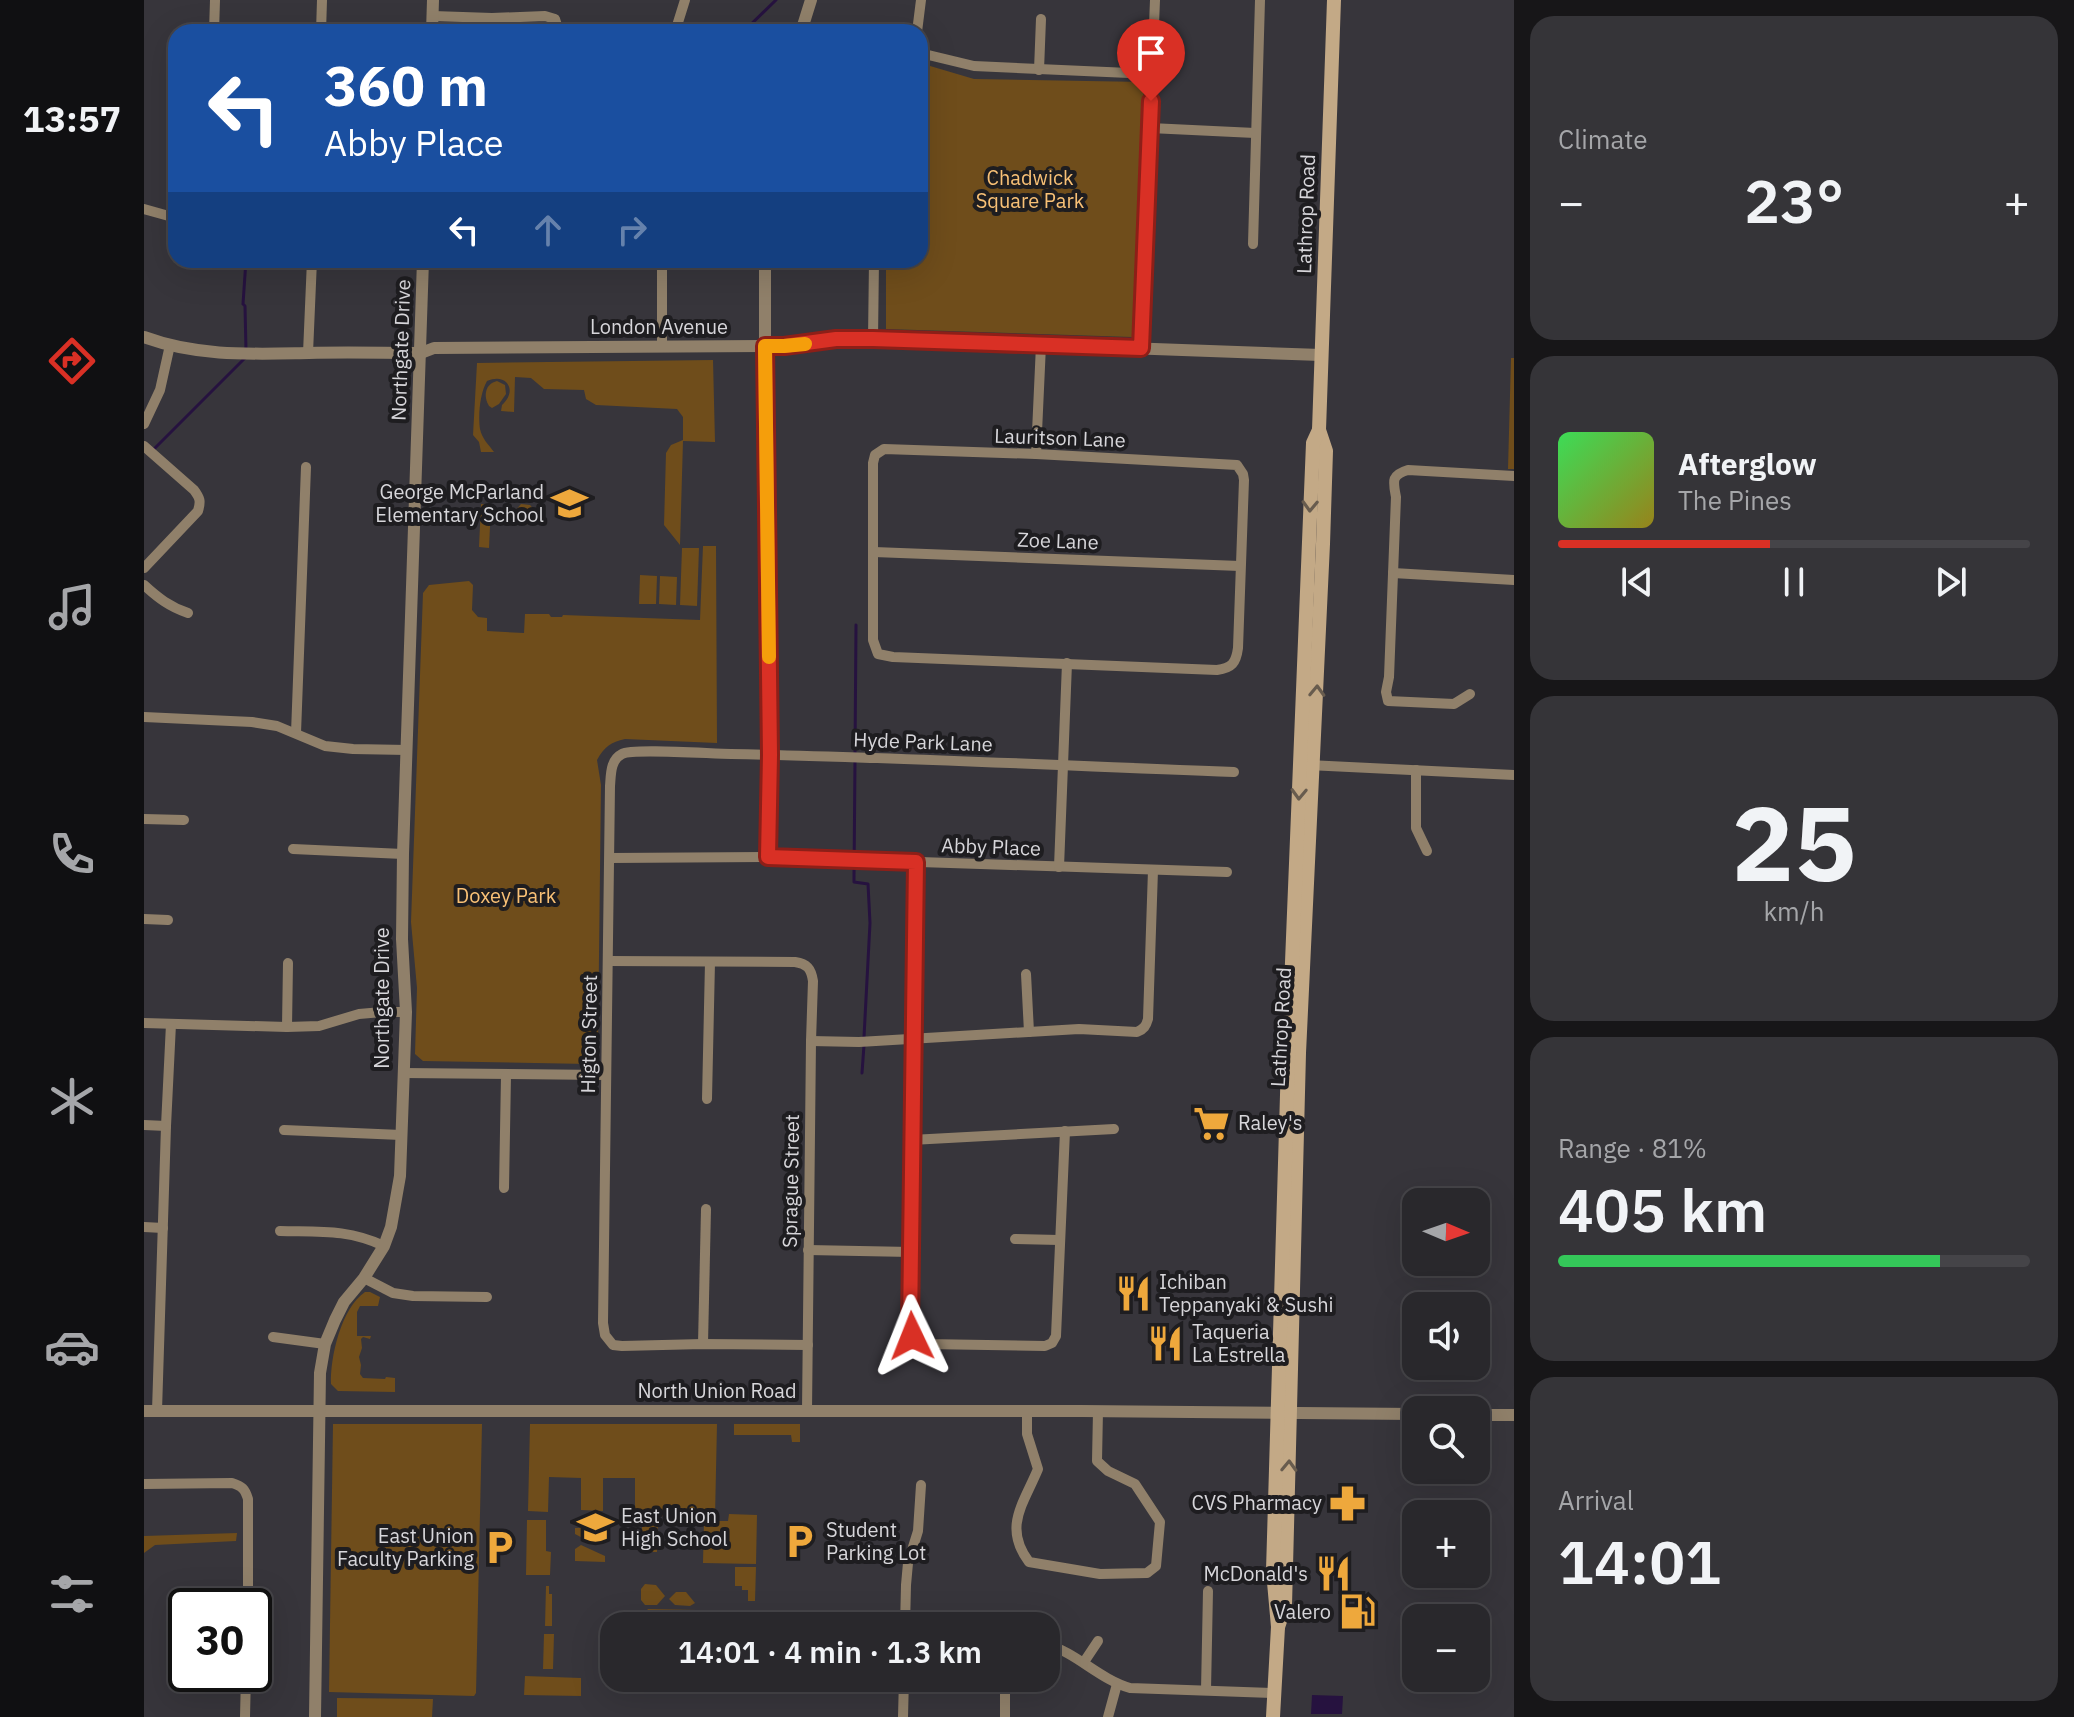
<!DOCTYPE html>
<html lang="en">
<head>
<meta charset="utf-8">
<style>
  body { margin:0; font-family:"IBM Plex Sans",sans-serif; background:#353438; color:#f1f3f6; height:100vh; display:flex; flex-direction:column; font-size:30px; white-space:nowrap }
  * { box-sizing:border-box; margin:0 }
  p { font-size:26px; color:#a5a6a9 }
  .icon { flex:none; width:44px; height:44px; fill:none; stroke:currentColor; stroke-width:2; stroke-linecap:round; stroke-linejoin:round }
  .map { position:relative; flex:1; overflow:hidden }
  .sheet { display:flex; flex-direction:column; gap:16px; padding:16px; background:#171618; width:560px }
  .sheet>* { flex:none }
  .guide { position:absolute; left:24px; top:24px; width:760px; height:244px; border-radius:24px; box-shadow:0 8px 32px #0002,0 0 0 2px #454448; background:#1a4fa0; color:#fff; overflow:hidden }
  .needle { width:52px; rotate:92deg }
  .controls { position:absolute; left:1258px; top:1188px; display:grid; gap:16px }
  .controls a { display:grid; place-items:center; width:88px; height:88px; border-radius:16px; background:#29282c; box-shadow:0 8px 32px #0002,0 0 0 2px #454448; font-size:40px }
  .speed { position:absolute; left:24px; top:1588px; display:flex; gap:16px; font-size:40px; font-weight:700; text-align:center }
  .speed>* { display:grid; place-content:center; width:104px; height:104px; border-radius:50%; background:#29282c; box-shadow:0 8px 32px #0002,0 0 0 2px #454448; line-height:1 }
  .speed .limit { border:4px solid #111; border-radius:12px; background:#fff; color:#111 }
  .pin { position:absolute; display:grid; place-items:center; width:68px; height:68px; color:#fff; margin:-82px -34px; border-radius:50% 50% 50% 0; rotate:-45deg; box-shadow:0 0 8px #0007 }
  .pin .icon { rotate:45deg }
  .me { position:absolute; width:88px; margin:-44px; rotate:358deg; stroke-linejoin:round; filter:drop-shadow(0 0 6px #0008) }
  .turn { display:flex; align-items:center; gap:28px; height:168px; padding:0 24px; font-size:36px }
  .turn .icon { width:104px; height:104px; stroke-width:2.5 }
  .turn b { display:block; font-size:56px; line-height:68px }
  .lanes { display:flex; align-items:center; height:76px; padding:0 24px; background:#0003; justify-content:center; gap:40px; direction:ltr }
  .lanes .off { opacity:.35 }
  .big { font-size:60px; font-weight:600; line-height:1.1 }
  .sheet .tile { flex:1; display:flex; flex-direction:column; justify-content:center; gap:12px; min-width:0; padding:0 28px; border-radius:24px; background:#353438 }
  .sheet .dial { align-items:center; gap:0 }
  .dial b { font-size:104px; line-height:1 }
  .song { display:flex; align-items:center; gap:24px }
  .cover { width:96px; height:96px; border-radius:12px; background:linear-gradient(135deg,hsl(130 70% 55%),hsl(50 70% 35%)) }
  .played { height:8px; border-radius:4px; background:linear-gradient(90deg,#d93025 45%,#454448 45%) }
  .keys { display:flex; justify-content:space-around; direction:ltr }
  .heat { display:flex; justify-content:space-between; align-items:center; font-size:44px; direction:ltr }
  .charge { height:12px; border-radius:6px; background:linear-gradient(90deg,#34c759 81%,#454448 0) }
  .trip { position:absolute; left:456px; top:1612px; width:460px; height:80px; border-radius:24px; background:#29282c; box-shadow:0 8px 32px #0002,0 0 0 2px #454448; font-weight:600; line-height:80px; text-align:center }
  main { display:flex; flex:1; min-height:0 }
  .menu { display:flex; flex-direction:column; width:144px; justify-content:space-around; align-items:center; background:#101012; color:#a5a6a9 }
  .menu .icon { width:56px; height:56px }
  .menu .active { color:#d93025 }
  .menu b { font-size:36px; color:#f1f3f6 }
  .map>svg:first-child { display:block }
  .green { fill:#6f4d1b }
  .water { fill:#26123f }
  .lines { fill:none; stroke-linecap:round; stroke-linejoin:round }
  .stream { stroke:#26123f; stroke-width:3 }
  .minor { stroke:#90806a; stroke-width:10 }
  .tertiary { stroke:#90806a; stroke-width:12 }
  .secondary { stroke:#c3a986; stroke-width:14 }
  .oneway { stroke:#685c4e }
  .route-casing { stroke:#8d1f18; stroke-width:20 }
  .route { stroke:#d93025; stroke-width:14 }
  .slow { stroke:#f59e0b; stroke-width:14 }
  .labels { text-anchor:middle; stroke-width:8; stroke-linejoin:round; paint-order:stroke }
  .park-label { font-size:20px; fill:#f9c176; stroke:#1e1d20 }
  .street-label { font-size:20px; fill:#d7d6da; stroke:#1e1d20 }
  .poi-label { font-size:20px; fill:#d7d6da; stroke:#1e1d20; text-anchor:end }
</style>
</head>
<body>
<main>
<nav class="menu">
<b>13:57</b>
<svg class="icon active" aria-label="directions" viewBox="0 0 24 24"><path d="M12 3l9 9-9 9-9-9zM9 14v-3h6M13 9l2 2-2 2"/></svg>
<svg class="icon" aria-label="music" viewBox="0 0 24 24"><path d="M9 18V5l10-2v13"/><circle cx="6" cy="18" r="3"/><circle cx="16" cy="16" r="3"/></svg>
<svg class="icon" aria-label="phone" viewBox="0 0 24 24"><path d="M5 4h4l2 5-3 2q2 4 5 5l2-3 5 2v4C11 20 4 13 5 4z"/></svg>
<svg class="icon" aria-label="climate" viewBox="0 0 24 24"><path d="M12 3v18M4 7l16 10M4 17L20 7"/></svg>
<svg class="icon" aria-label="car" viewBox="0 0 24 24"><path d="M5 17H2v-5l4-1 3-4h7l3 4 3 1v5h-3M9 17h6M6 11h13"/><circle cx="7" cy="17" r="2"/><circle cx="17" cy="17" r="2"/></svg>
<svg class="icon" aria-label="filters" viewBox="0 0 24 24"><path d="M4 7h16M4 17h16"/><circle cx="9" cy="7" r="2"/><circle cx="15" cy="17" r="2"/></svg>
</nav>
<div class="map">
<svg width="1370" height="1717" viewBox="0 0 1370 1717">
  <rect width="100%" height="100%" fill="#37353b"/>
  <g class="green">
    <path d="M776,63l54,16 170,3 -12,255 -246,-8v-69h34z"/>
    <path d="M1367,358h3v111h-6z"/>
    <path d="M569,360l2,82 -32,-1 -3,104 -16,-20 2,-72 5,-8 12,-5v-23l-6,-8 -81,-4 -10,-6 -2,-9 -40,-1 -13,-11 -16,-1 -1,35 -13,-1 1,-6c16,-14 5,-33 -15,-24 -7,12 -9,34 -7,48 2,10 9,16 14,23h-13l-2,-10 -6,-7 4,-72z"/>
    <path d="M353,381l8,4 1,9 -7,10 -7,4 -3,-2c-6,-10 -4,-22 8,-25z"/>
    <path d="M337,504l10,1 -2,43 -10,-1z"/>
    <path d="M377,504l9,1 5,6 -2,12 -10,2 1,-13 -9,-1z"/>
    <path d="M559,546h13l1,197 -92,-4c-14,3 -21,8 -28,21l4,25 -3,258 -2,18 -7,3 -166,-3 -8,-7 2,-66 -6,-66 12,-329 6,-8 40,-4 4,4 -1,25 6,7 9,1v13l37,2 1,-19h24l2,3h11l1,-2 137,5z"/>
    <path d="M538,548h17l-2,58 -17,-1z"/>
    <path d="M496,575l17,1 -1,28h-17z"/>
    <path d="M516,576l17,1 -1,28 -17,-1z"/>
    <path d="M221,1292h5l10,5 -2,9h-18l-3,6v24h14l-1,3 -7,-2 -2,2 1,9 -3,9 2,8 -1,9 3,4 22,1 1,-2 9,1v14l-57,-1 -7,-7c-1,-26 10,-76 34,-92z"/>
    <path d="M189,1424h149l-6,269 -2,3 -145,-4z"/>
    <path d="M386,1424h187l-2,93 -72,-1 -1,-4h-7v-34h-32v33l-22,-1v-32l-32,-1 -1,35 -20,-1z"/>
    <path d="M590,1424h66v18h-8l-1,-7h-57z"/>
    <path d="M585,1514l28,1 -1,49 -53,-1 1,-42h24z"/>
    <path d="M383,1520h19v31l5,1 -1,23h-24z"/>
    <path d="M498,1520l16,1 -1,31h-8l-7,-5z"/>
    <path d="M431,1528h31v8l-12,8 -19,-10z"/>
    <path d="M93,1533l-1,8 -81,4 -11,8v-17z"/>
    <path d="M437,1545l24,11v6l-30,-1v-12z"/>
    <path d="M591,1567h21l-1,34h-7v-11h-6v-4h-7z"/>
    <path d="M501,1584l11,1 9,11 -8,9h-12l-4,-5v-11z"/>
    <path d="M402,1586h3v8h3v32h-7z"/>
    <path d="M532,1592h10l9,11 -5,3 -15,-1 -6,-6z"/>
    <path d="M504,1609l49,1v16h-58l1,-7z"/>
    <path d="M400,1634h10l-1,35h-10z"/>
    <path d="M381,1676l56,2v18l-57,-1z"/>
    <path d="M193,1698l96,1 -1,18h-95z"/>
  </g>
  <path class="water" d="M1168,1695l31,1 -1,18h-31z"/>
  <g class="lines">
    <g class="stream">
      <path d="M599,32l33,-32"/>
      <path d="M102,351l-1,-45 -2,-2 3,-44"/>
      <path d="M10,449l91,-91"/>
      <path d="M711,753l1,-128"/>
      <path d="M711,761l-1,116v5l14,2 2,39 -6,114"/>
      <path d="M718,1073l2,-28"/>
    </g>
    <g class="minor">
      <path d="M289,16l59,2 53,-2 10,3 4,13"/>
      <path d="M70,32l1,-32"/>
      <path d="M177,32l1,-32"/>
      <path d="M531,32l10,-32"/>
      <path d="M773,32l4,-32"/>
      <path d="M776,53l54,13 178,8"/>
      <path d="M895,70l2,-51"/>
      <path d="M1006,128l105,5"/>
      <path d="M0,209l32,9"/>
      <path d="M1109,244l7,-244"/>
      <path d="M729,339l1,-79"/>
      <path d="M621,346l5,409 -2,102"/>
      <path d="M518,347v-87"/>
      <path d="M997,348l14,-348"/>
      <path d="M164,353l4,-93"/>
      <path d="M0,424l16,-34 10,-45"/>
      <path d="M0,446l50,44c6,8 7,11 4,21l-54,57"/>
      <path d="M740,449l152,5 201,11 6,9 1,6 -6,168c-2,15 -6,20 -21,22l-324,-13 -15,-3 -5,-14v-177l2,-8z"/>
      <path d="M892,454l5,-109"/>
      <path d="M730,552l366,14"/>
      <path d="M1249,573l121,7"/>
      <path d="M0,585c14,13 26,22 44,28"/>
      <path d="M1326,694l-16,10 -66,-3 -2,-9 3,-15 7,-180c-3,-16 -5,-22 12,-27l106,6"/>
      <path d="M0,717l108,5 25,4 48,20 28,3 54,1"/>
      <path d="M152,733l10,-266"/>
      <path d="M1164,765l206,10"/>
      <path d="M1272,770v58l11,23"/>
      <path d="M0,819l40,1"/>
      <path d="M149,849l110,5"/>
      <path d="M466,858l158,-1 459,15"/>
      <path d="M772,862l-6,465 2,9 4,6 9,2 120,2 7,-3 4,-7 9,-205"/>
      <path d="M915,867l8,-204"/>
      <path d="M0,919l24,1"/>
      <path d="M464,961l187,1c12,2 16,6 18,19l-2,60 -4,370"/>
      <path d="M882,974l3,58"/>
      <path d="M0,1023l143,4 32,-1 40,-12 23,-2h24"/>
      <path d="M143,1027l1,-64"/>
      <path d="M667,1041l48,1 220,-13 58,3c7,-3 9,-6 11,-13l5,-149"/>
      <path d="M259,1073l203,2"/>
      <path d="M563,1099l3,-137"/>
      <path d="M0,1125l22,1"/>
      <path d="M140,1130l117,5"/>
      <path d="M767,1140l203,-11"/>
      <path d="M360,1188l2,-113"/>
      <path d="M0,1227l19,1"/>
      <path d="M136,1231c39,1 68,-2 104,15"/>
      <path d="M871,1239l44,1"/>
      <path d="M664,1250l103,2"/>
      <path d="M220,1278l29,15 20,3 74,1"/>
      <path d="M129,1337l52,7"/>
      <path d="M559,1344l3,-135"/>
      <path d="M664,1345l-105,-1 -81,2 -9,-1 -8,-10 -2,-12 7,-537c1,-11 0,-26 12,-32 11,-6 91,0 109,0 167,3 335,12 503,18"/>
      <path d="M13,1411l9,-285 5,-102"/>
      <path d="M883,1411v23l11,35c-15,36 -35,58 -9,93l71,12 47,-1 9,-7 4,-44 -25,-38 -27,-13 -11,-10 1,-50"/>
      <path d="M0,1484l88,-1c10,3 13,6 16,16v107"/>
      <path d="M35,1602l7,4"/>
      <path d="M761,1626l1,-41 2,-22 10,-32 3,-46"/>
      <path d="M902,1644c31,9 53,35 84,44l144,5"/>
      <path d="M940,1662l14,-21"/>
      <path d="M1062,1690l2,-99"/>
      <path d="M101,1717l1,-43"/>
      <path d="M759,1717l1,-39"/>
      <path d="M861,1717v-39"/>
      <path d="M964,1717l9,-33"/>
    </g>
    <g class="tertiary">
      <path d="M288,32l1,-32"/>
      <path d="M657,32l10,-32"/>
      <path d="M621,260v86"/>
      <path d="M0,337c54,20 109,17 165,16 37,-1 75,0 112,0l13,-5 350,-2 52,-7h37l448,16"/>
      <path d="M0,1411h938l334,3"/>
      <path d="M1332,1415h38"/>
      <path d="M171,1717l5,-344 5,-29 10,-24 9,-18 20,-24 20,-32 7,-19 9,-51 6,-164 -4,-73 1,-85 20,-594"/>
    </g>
    <g class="secondary">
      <path d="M1134,1627l7,-21 14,-553 24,-509 3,-93 -7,-21 15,-430"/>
      <path d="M1129,1717l5,-90 -5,-56 15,-510 25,-618 6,-13"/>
    </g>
  </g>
  <defs><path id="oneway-chevron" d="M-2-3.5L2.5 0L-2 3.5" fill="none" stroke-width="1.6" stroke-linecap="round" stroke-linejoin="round" transform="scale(2)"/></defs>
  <g class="oneway">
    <use href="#oneway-chevron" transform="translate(1166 506) rotate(92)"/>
    <use href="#oneway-chevron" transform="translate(1173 691) rotate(-88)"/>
    <use href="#oneway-chevron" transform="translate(1155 794) rotate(92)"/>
    <use href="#oneway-chevron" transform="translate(1145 1466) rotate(-88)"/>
  </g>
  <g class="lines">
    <defs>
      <path id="route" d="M768,1336l-2,-9 6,-465 -148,-5 2,-102 -5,-409h19l52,-7h37l268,9 10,-247"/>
    </defs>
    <use href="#route" class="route-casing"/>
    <use href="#route" class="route"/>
    <path class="slow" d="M625,657l-4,-311h19l21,-2"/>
  </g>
  <defs>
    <symbol id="school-bare" viewBox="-9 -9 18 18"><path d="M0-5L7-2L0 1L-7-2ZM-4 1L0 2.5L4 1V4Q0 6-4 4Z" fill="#eea83c" stroke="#1e1d20" stroke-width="2.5" paint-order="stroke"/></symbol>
    <symbol id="supermarket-bare" viewBox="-9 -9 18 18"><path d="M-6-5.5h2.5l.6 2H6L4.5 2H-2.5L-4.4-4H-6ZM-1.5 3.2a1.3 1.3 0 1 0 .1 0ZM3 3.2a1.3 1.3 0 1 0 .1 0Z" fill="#eea83c" stroke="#1e1d20" stroke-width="2.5" paint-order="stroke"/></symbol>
    <symbol id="restaurant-bare" viewBox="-9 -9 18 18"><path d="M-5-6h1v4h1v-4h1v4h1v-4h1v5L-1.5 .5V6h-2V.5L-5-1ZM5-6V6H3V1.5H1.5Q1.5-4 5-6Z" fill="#eea83c" stroke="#1e1d20" stroke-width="2.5" paint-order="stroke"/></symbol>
    <symbol id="pharmacy-bare" viewBox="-9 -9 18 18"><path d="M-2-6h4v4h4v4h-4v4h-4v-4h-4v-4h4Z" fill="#eea83c" stroke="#1e1d20" stroke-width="2.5" paint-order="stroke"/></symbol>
    <symbol id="parking-bare" viewBox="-9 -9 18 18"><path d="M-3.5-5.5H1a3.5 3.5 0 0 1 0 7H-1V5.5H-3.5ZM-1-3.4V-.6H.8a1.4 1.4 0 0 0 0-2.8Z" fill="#eea83c" stroke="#1e1d20" stroke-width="2.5" paint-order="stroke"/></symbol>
    <symbol id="fuel-bare" viewBox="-9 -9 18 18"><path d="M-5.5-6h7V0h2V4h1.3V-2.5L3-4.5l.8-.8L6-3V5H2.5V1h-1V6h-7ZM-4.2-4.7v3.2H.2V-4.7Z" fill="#eea83c" stroke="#1e1d20" stroke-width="2.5" paint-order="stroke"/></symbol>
  </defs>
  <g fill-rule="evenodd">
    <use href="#school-bare" x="400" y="478" width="51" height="51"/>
    <use href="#supermarket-bare" x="1042" y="1098" width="51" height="51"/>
    <use href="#restaurant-bare" x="964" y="1268" width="51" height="51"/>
    <use href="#restaurant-bare" x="996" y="1318" width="51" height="51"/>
    <use href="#pharmacy-bare" x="1178" y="1478" width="51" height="51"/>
    <use href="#school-bare" x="426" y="1502" width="51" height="51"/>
    <use href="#parking-bare" x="630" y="1516" width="51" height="51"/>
    <use href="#parking-bare" x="330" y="1522" width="51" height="51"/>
    <use href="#restaurant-bare" x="1164" y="1548" width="51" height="51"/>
    <use href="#fuel-bare" x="1188" y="1586" width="51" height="51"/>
  </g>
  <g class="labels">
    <g class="park-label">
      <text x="886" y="185">Chadwick<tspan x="886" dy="23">Square Park</tspan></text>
      <text x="362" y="903">Doxey Park</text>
    </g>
    <g class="street-label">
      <text transform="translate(1162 214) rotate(-88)" y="7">Lathrop Road</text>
      <text x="515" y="334">London Avenue</text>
      <text transform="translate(257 350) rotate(-88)" y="7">Northgate Drive</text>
      <text transform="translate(916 438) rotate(2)" y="7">Lauritson Lane</text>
      <text transform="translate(914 541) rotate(2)" y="7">Zoe Lane</text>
      <text transform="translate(779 742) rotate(2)" y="7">Hyde Park Lane</text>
      <text transform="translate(847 847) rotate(2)" y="7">Abby Place</text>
      <text transform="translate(238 998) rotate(-90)" y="7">Northgate Drive</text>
      <text transform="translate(1137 1027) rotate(-87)" y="7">Lathrop Road</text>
      <text transform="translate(445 1034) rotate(-89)" y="7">Higton Street</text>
      <text transform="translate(647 1181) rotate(-89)" y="7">Sprague Street</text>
      <text x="573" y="1398">North Union Road</text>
    </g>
    <g class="poi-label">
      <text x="400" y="499">George McParland<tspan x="400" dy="23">Elementary School</tspan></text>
      <text x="1094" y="1130" text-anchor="start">Raley's</text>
      <text x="1015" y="1289" text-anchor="start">Ichiban<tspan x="1015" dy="23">Teppanyaki &amp; Sushi</tspan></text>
      <text x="1048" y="1339" text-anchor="start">Taqueria<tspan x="1048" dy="23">La Estrella</tspan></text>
      <text x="1178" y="1510">CVS Pharmacy</text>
      <text x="477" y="1523" text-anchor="start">East Union<tspan x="477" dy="23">High School</tspan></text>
      <text x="682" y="1537" text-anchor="start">Student<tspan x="682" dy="23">Parking Lot</tspan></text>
      <text x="330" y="1543">East Union<tspan x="330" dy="23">Faculty Parking</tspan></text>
      <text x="1164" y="1581">McDonald's</text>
      <text x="1187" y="1619">Valero</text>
    </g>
  </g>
</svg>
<div class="controls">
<a><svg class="needle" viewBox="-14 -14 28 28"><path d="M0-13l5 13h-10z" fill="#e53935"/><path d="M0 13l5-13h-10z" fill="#a5a6a9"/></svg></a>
<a><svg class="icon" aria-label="sound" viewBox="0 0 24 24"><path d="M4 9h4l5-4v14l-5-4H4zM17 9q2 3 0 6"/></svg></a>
<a><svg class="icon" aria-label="search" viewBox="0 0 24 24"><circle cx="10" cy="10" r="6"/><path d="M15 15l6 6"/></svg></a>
<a>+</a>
<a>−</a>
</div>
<div class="speed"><div class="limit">30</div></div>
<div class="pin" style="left:1007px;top:101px;background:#d93025"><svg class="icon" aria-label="arrive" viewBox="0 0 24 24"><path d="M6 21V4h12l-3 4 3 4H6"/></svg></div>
<svg class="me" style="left:768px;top:1336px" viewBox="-20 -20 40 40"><path d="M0-17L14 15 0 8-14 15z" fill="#d93025" stroke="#fff" stroke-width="4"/></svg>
<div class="trip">14:01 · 4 min · 1.3 km</div>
<div class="guide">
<div class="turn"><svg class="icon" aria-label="left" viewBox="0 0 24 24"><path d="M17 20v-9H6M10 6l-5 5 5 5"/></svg><div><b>360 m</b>Abby Place</div></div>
<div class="lanes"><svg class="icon" aria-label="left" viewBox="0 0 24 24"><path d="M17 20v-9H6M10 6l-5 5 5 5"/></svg><svg class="icon off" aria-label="ahead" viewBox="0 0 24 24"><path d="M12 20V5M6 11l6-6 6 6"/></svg><svg class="icon off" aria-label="right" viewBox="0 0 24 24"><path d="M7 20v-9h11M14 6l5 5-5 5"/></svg></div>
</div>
</div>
<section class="sheet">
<div class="tile"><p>Climate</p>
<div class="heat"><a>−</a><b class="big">23°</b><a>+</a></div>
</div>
<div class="tile">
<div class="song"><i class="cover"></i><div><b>Afterglow</b><p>The Pines</p></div></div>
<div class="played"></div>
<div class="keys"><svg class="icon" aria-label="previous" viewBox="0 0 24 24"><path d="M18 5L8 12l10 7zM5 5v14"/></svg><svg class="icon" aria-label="pause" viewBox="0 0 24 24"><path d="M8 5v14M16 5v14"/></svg><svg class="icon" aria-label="next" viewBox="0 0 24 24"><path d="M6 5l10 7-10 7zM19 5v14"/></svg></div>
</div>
<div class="tile dial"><b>25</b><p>km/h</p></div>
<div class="tile"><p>Range · 81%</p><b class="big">405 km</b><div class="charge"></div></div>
<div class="tile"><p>Arrival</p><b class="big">14:01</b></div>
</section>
</main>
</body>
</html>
